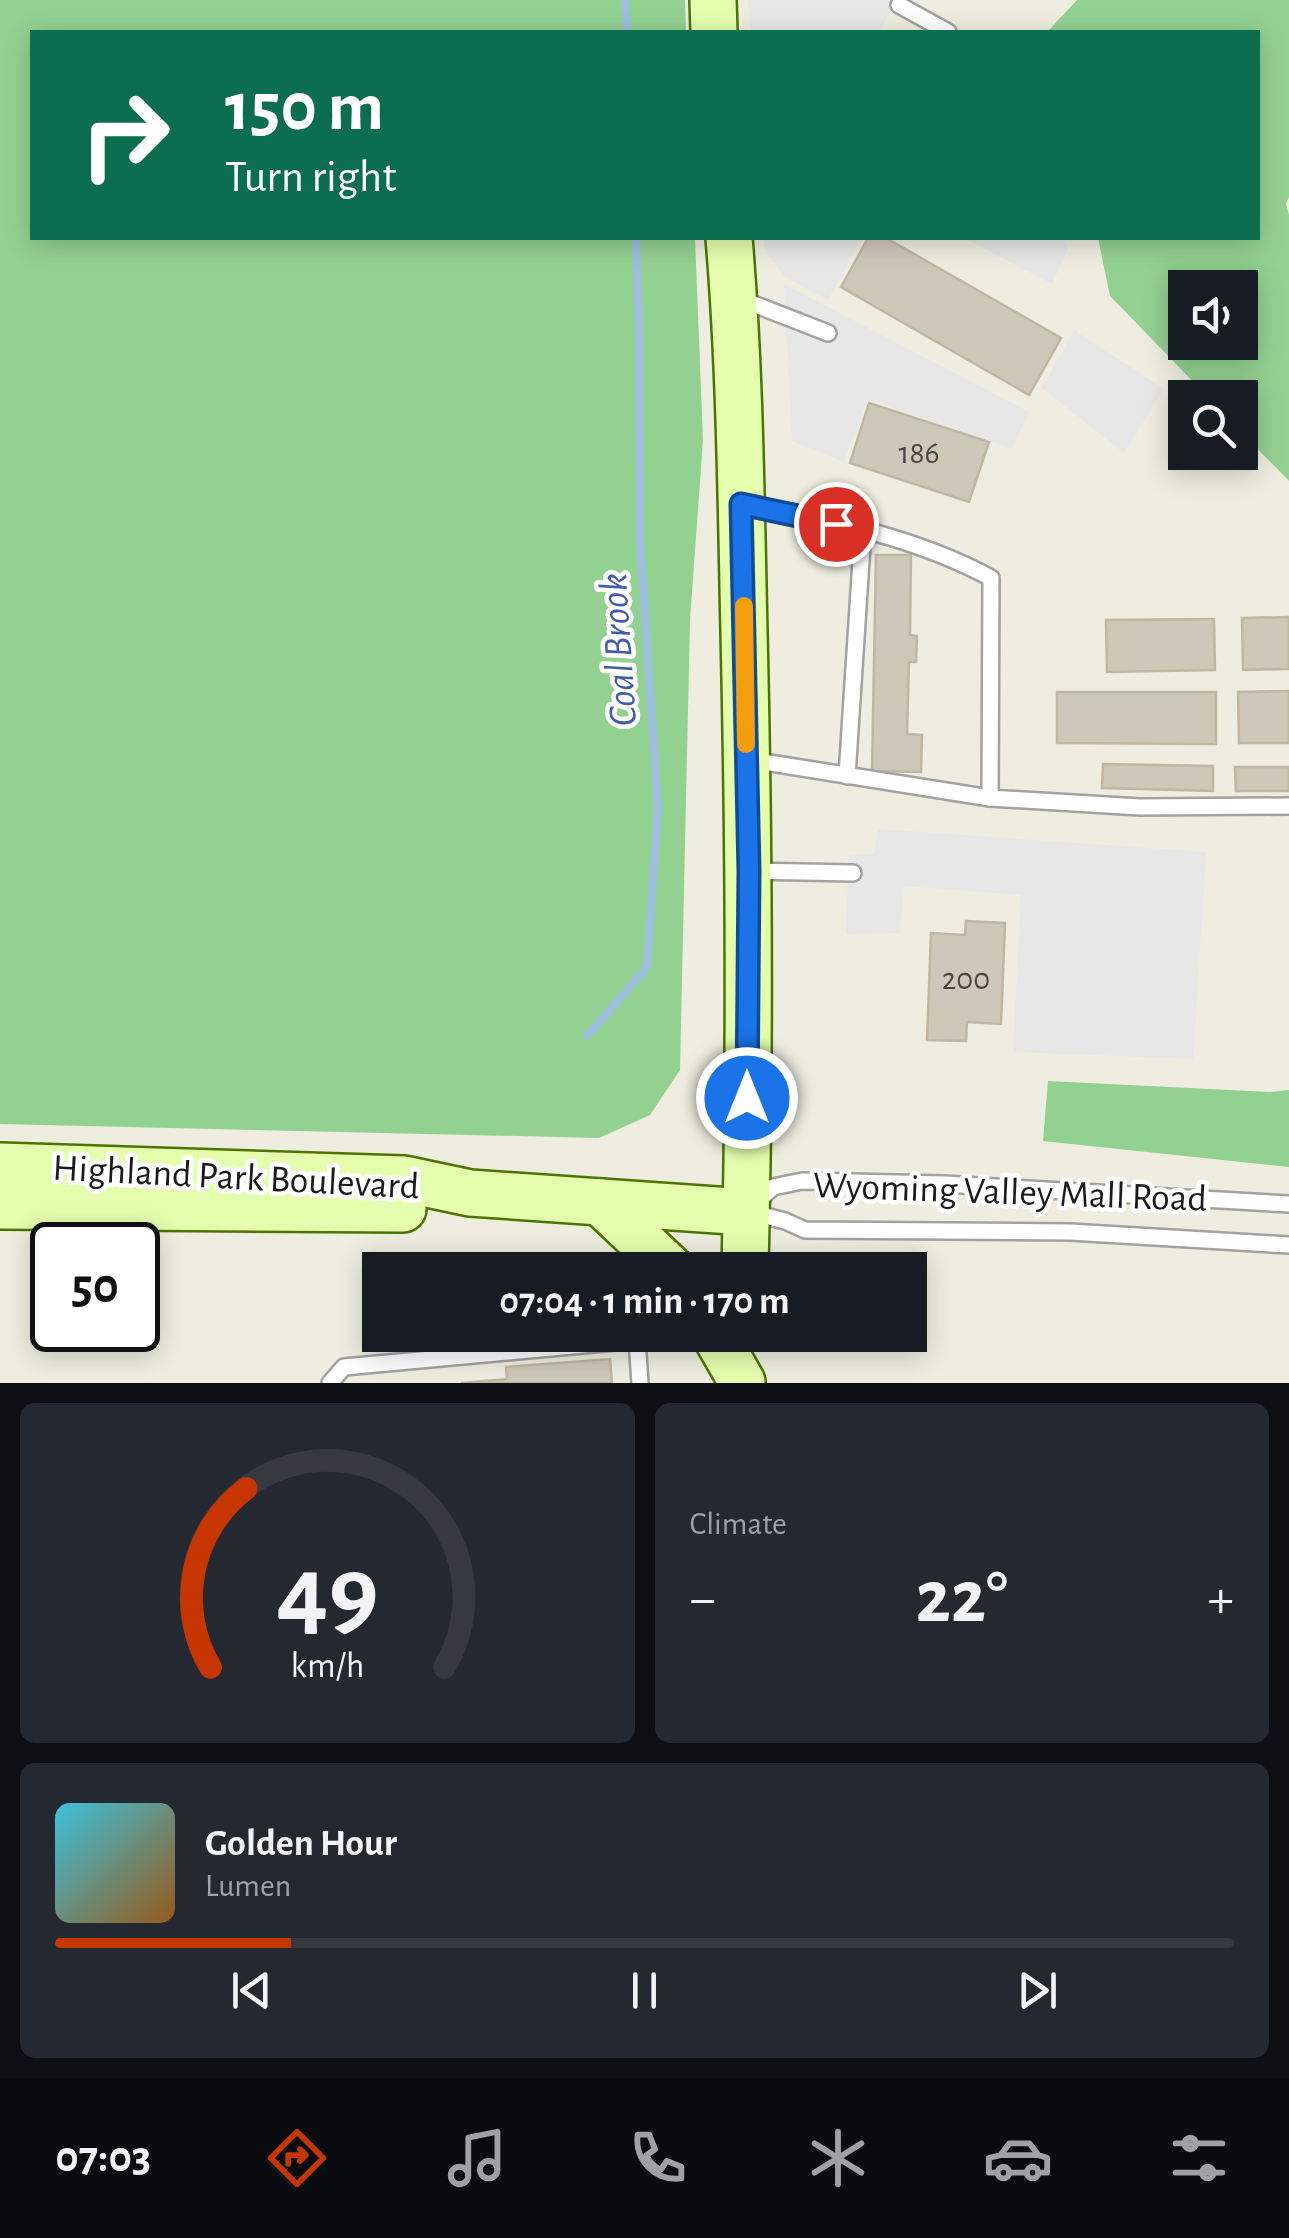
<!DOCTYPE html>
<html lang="en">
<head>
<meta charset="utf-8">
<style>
  body { margin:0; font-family:"Alegreya Sans",sans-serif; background:#242831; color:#f1f3f6; height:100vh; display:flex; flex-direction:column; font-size:38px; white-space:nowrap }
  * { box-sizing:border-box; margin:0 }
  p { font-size:32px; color:#9ea1a6 }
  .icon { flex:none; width:55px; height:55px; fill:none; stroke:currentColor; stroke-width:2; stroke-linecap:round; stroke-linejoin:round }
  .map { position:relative; height:1383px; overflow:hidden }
  .side { display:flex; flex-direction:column; gap:20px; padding:20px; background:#0d0f14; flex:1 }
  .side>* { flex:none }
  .top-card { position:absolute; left:30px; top:30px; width:1230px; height:210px; border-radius:0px; box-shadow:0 5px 25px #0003; background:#0b6e4f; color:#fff; overflow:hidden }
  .buttons { position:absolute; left:1168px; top:270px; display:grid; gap:20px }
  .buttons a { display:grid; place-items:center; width:90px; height:90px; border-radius:0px; background:#171b24; box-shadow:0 5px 25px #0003; font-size:50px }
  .speed { position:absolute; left:30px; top:1222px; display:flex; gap:20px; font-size:50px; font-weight:700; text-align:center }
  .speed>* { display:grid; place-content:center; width:130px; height:130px; border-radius:50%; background:#171b24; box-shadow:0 5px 25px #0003; line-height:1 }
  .speed .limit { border:5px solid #111; border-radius:15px; background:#fff; color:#111 }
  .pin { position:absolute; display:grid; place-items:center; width:85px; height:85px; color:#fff; margin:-42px; border:5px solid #fff; border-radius:50%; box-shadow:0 2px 10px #0007 }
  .me { position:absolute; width:110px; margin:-55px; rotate:0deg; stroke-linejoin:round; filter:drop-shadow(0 0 8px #0008) }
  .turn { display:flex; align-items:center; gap:35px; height:210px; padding:0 30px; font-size:45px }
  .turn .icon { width:130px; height:130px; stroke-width:2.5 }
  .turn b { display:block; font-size:70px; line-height:85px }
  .big { font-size:75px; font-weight:600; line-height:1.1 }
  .side .widget { flex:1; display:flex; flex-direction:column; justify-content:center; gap:15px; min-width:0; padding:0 35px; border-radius:15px; background:#242831 }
  .side .dial { align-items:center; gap:0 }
  .dial svg { height:260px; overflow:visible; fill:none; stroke:#363941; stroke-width:7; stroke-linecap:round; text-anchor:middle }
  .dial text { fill:#f1f3f6; stroke:none }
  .song { display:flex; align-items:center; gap:30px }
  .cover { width:120px; height:120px; border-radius:15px; background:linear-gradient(135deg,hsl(190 70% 55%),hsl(30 70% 35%)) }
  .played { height:10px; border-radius:5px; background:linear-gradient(90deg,#c73500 20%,#363941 20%) }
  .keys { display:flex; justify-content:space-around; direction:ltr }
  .heat { display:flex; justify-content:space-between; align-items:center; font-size:55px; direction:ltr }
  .side .tiles { flex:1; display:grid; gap:20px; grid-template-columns:1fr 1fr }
  .widget:last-child { grid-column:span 2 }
  .trip { position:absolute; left:362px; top:1252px; width:565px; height:100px; border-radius:0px; background:#171b24; box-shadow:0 5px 25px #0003; font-weight:600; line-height:100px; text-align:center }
  .tabs { display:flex; height:160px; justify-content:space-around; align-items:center; background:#090b0e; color:#9ea1a6 }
  .tabs .icon { width:70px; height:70px }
  .tabs .on { color:#c73500 }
  .tabs b { font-size:45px; color:#f1f3f6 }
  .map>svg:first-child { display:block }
  .forest { fill:#93d191; fill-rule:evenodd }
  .parking { fill:#e7e7e7 }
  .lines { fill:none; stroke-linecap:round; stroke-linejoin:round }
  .stream { stroke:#9cbedf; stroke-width:8 }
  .building { fill:#cec8b9; stroke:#c0b7a1; stroke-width:2.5 }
  .lane-casing { stroke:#a2a2a2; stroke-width:20 }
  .secondary-casing { stroke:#497500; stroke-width:50 }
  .lane { stroke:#fff; stroke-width:15 }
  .secondary { stroke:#e5feae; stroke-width:45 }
  .route-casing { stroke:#114b97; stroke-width:25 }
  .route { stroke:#1a73e8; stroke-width:18 }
  .slow { stroke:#f59e0b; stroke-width:18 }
  .labels { text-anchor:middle; stroke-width:9; stroke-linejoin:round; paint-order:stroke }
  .number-label { font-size:32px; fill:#484642 }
  .street-label { font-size:38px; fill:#1b1b1b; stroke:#fff }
  .water-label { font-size:40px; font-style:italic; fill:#425cb1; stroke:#fff }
</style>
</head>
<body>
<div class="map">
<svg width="1289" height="1383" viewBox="0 0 1289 1383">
  <rect width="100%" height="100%" fill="#eeede0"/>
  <g class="forest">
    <path d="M0,0h685l1,32h-654v206h663l8,202 -13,180 -10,450 -30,45 -51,23 -599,-14z"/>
    <path d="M1077,0h212v197l-3,7 3,11v266l-49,-50v-33l-32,-1 -98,-101 -12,-58h160v-206h-211zM1185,288h55v54h-55z"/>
    <path d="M1048,1081l222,11 19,-2v77l-246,-26z"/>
  </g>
  <g class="parking">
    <path d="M748,0h148l-17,32h-128z"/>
    <path d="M764,238h98l-34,62 -43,-23 -21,-28z"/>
    <path d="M964,238h100l4,11 -16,35z"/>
    <path d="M784,284l245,128 -17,37 -144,-50 -24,63 -52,-21z"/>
    <path d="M1074,330l90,59 -40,64 -82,-65z"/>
    <path d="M878,829l328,23 -13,207 -180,-7 8,-157 -117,-9 -4,47 -54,1 3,-79 25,-1z"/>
  </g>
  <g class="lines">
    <g class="stream">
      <path d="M625,0l2,32"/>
      <path d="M587,1036l60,-69 11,-160 -18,-269 -1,-200 -3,-100"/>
    </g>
  </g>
  <g class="building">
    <path d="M868,238h18l175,100 -32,57 -188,-108z"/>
    <path d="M869,403l120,39 -20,60 -119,-39z"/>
    <path d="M876,555h35l-1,80 7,1 -1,26h-7l-2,72 15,1 -1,37 -49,-1z"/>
    <path d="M1289,617v52l-46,1 -1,-52z"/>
    <path d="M1214,619l1,51 -108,2 -1,-52z"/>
    <path d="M1289,691v52h-50l-1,-51z"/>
    <path d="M1057,692h159v52l-159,-1z"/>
    <path d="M1103,764l110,2v25l-111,-3z"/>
    <path d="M1235,767h54v24h-53z"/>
    <path d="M966,921l39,2 -4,101 -34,-2 -1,19 -39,-1 4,-107 34,2z"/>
    <path d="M610,1359l2,24h-151l46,-4 -1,-12z"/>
  </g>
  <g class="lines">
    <defs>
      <g id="lane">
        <path d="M899,5l49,27"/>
        <path d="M738,298l90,35"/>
        <path d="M745,505c85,15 170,32 246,73l-1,220"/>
        <path d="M751,760l239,38 150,9 149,-1"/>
        <path d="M847,776l16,-246"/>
        <path d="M753,871l100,2"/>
        <path d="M757,1202l16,-15 29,-6 142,3 345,20"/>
        <path d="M750,1212l35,9 20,9 265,2 219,13"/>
        <path d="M330,1383l14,-16 293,-27 3,43"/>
      </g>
      <g id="secondary">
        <path d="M713,0l1,32"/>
        <path d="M729,238c11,131 12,263 15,394 5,213 6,425 1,638"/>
        <path d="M0,1166l404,13 66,14 276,19"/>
        <path d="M600,1202l72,68"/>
        <path d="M0,1206l403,3"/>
        <path d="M715,1335l27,47"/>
      </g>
    </defs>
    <use href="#lane" class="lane-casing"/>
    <use href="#secondary" class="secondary-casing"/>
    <use href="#lane" class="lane"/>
    <use href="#secondary" class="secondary"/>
  </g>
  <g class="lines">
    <defs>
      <path id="route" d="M747,1098l2,-227 -8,-367 95,20"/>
    </defs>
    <use href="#route" class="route-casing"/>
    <use href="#route" class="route"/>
    <path class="slow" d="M744,606l2,138"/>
  </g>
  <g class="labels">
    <g class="number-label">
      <text x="919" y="463">186</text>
      <text x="966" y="989">200</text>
    </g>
    <g class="street-label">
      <text transform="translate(236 1176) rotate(3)" y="13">Highland Park Boulevard</text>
      <text transform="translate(1010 1191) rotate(2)" y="13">Wyoming Valley Mall Road</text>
    </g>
    <g class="water-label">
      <text transform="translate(617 650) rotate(-94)" y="14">Coal Brook</text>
    </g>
  </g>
</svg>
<div class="buttons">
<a><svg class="icon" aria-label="sound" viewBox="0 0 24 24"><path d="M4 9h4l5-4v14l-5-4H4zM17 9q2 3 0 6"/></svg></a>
<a><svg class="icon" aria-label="search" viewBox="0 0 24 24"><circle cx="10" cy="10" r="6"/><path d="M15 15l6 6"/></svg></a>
</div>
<div class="speed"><div class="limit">50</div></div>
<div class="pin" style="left:836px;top:524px;background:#d93025"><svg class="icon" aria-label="arrive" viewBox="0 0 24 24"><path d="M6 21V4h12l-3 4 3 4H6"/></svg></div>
<svg class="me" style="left:747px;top:1098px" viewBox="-20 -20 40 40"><circle r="17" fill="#1a73e8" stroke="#fff" stroke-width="3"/><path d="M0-11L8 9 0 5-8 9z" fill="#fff"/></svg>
<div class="trip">07:04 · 1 min · 170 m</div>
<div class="top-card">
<div class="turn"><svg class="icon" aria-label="right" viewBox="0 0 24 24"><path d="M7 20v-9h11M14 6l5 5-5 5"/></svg><div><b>150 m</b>Turn right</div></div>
</div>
</div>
<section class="side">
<div class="tiles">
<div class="widget dial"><svg viewBox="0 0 100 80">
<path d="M14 69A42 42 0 1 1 86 69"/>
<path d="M14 69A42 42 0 0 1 25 14" stroke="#c73500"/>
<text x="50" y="56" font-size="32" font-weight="700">49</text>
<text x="50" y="72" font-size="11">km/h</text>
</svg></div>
<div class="widget"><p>Climate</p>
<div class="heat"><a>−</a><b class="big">22°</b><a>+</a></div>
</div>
<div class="widget">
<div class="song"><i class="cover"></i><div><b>Golden Hour</b><p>Lumen</p></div></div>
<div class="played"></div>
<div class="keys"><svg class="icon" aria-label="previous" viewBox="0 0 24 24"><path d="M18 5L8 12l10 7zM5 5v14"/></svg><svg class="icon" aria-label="pause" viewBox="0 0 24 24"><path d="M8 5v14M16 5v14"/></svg><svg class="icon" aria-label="next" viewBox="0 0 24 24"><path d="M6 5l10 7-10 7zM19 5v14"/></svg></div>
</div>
</div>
</section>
<nav class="tabs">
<b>07:03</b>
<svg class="icon on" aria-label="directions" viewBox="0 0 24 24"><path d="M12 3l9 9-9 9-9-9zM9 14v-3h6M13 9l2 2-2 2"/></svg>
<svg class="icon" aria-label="music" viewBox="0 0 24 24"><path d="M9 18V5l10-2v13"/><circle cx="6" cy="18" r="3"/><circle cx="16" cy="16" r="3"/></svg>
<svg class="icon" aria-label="phone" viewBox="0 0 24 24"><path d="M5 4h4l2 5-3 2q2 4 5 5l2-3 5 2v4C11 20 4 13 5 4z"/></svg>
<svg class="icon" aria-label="climate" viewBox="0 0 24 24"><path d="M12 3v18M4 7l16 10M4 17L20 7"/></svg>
<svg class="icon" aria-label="car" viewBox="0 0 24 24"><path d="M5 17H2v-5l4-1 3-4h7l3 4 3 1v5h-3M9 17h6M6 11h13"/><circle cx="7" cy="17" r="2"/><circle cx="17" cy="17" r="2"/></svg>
<svg class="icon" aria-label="filters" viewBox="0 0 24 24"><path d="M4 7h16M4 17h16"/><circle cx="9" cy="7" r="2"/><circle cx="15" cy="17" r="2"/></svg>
</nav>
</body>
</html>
